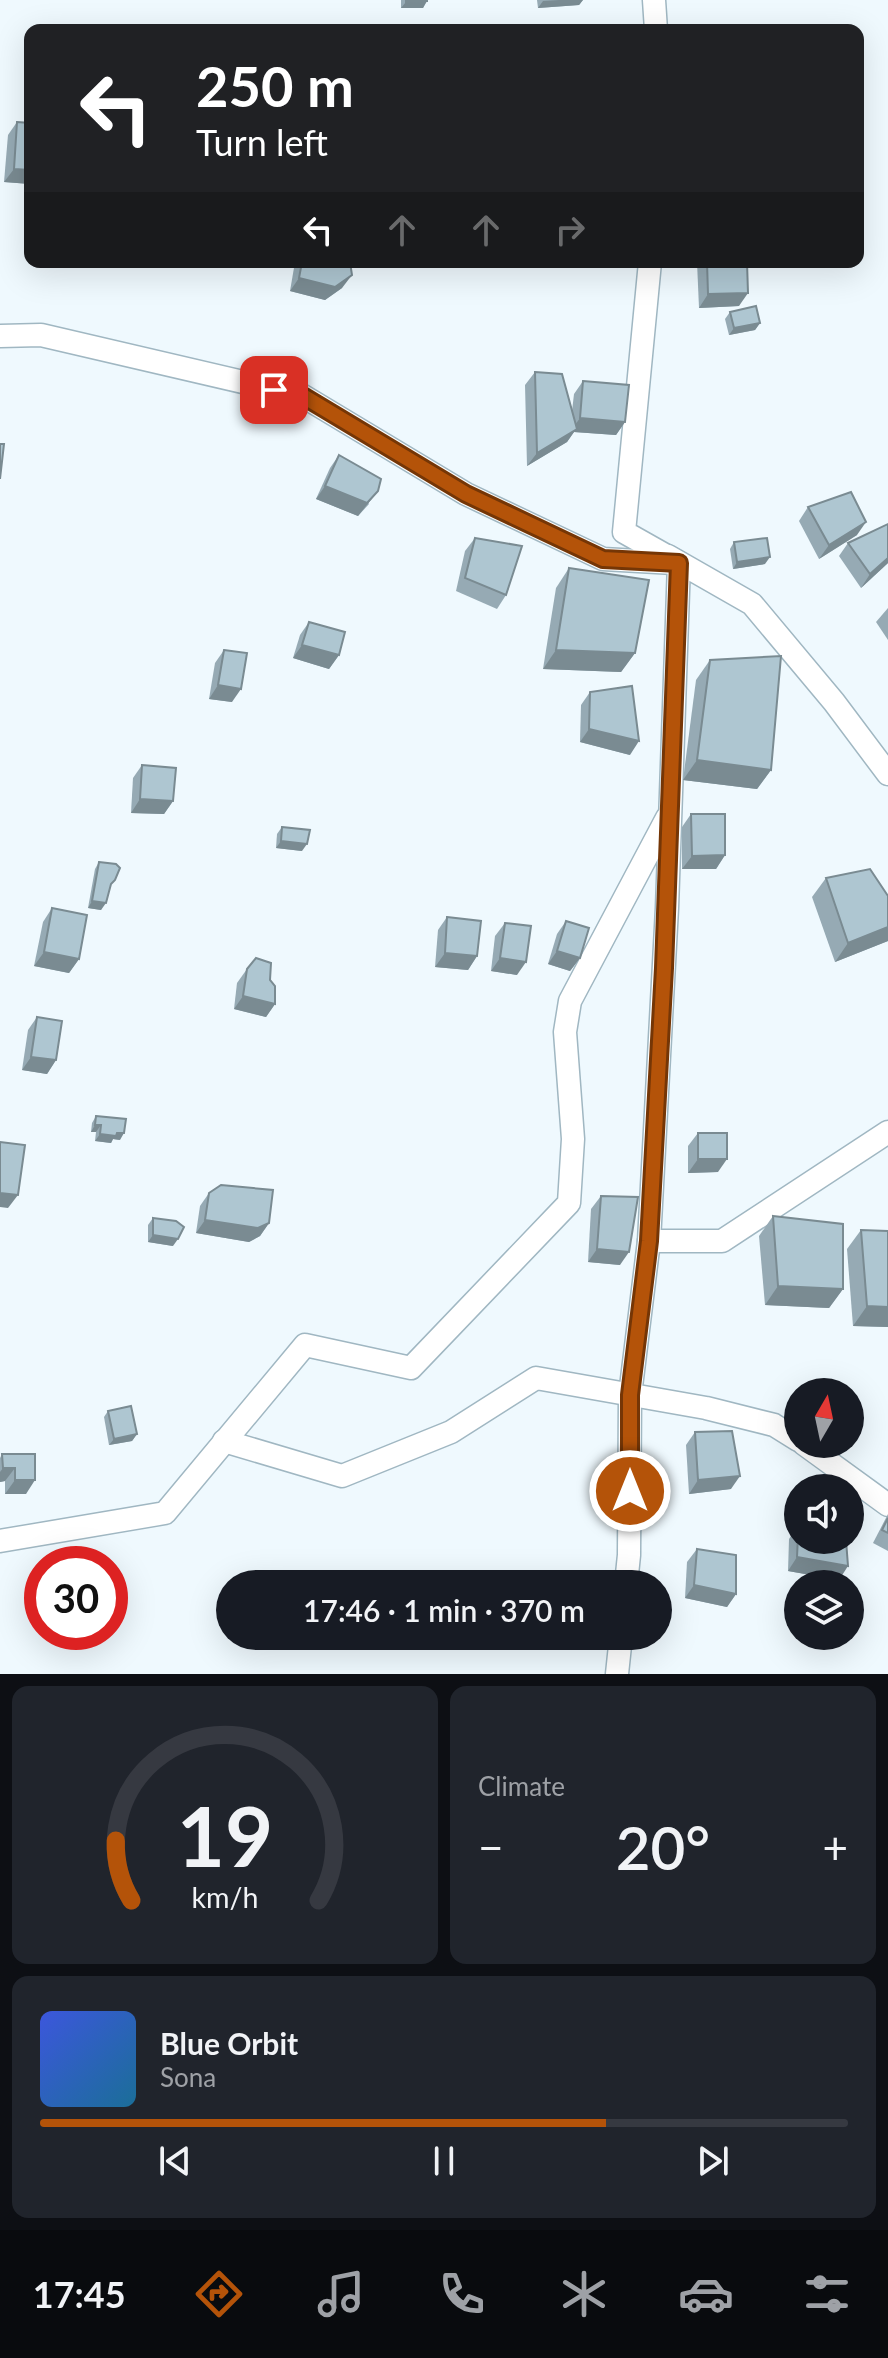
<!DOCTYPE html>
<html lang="en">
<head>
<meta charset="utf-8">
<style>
  body { margin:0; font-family:Lato,sans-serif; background:#20242c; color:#f1f3f6; height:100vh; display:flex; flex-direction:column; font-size:30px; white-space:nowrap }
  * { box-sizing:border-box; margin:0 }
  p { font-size:26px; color:#9ea1a6 }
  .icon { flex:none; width:44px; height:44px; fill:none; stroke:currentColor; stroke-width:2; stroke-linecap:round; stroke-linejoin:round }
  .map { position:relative; height:1674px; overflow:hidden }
  .details { display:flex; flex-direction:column; gap:12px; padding:12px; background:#0d0f14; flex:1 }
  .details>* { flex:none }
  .top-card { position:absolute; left:24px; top:24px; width:840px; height:244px; border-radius:16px; box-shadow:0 8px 32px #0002; background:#202124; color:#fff; overflow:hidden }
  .needle { width:52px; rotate:9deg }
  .controls { position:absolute; left:784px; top:1378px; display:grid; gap:16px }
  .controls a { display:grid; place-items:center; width:80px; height:80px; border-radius:50%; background:#171b24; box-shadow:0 8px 32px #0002; font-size:40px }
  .speed { position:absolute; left:24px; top:1546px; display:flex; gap:16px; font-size:40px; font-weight:700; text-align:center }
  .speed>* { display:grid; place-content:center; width:104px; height:104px; border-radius:50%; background:#171b24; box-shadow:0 8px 32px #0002; line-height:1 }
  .speed .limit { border:12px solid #d22; background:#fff; color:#111 }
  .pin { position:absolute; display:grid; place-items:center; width:68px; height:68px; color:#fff; margin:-34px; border-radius:16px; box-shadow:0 4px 12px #0006 }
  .me { position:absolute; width:88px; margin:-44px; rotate:0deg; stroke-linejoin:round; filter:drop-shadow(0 0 6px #0008) }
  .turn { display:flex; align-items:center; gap:28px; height:168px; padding:0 40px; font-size:36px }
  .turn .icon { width:104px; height:104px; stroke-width:2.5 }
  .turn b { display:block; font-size:56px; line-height:68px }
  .lanes { display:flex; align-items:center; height:76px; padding:0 40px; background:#0003; justify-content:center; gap:40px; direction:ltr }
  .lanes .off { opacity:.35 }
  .big { font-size:60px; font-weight:600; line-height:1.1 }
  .details .tile { flex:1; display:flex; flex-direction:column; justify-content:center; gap:12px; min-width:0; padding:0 28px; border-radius:16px; background:#20242c }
  .details .dial { align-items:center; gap:0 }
  .dial svg { height:208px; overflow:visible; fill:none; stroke:#363941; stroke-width:7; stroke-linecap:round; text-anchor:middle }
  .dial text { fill:#f1f3f6; stroke:none }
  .song { display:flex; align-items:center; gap:24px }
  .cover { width:96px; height:96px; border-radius:12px; background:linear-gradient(135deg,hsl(230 70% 55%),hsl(200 70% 35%)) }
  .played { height:8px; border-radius:4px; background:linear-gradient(90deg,#b45309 70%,#363941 70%) }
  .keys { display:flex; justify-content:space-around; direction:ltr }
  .heat { display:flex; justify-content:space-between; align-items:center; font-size:44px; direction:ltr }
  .details .tiles { flex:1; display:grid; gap:12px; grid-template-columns:1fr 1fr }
  .tile:last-child { grid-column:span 2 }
  .trip { position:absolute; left:216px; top:1570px; width:456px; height:80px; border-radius:40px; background:#171b24; box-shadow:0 8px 32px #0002; font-weight:600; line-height:80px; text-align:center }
  .menu { display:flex; height:128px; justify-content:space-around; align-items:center; background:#090b0e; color:#9ea1a6 }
  .menu .icon { width:56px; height:56px }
  .menu .on { color:#b45309 }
  .menu b { font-size:36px; color:#f1f3f6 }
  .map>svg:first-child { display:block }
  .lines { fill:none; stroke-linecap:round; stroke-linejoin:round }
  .minor-casing { stroke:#a0b7c2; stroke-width:25 }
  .minor { stroke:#fff; stroke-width:22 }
  .wall { fill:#96aab4 }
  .shaded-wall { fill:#7a8b92 }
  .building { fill:#aec6d1; stroke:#7a8b92; stroke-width:2 }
  .route-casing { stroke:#753606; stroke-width:20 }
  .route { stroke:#b45309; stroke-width:14 }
</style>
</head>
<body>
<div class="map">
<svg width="888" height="1674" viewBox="0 0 888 1674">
  <rect width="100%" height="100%" fill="#eff9fe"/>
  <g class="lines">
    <defs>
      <g id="minor">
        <path d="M654,0l2,30"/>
        <path d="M0,336l41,-1 262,61 163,98 137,65 71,4"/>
        <path d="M668,556l84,48 82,98 54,72"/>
        <path d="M649,1241h73l166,-109"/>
        <path d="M224,1441l118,35 109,-44 85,-54 170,30 68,17 24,15"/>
        <path d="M804,1444l84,61"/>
        <path d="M0,1541l165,-28 140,-168 106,23 158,-165 4,-64 -8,-107 5,-31 97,-183"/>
        <path d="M626,1584l3,-29 1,-160 19,-154 18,-333 12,-345 -55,-31 26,-270"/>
        <path d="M617,1674l4,-38"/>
      </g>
    </defs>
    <use href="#minor" class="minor-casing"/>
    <use href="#minor" class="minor"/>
  </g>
  <g class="wall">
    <path d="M401,0h26l-4,8h-22z"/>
    <path d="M537,0h46l-4,5 -41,3z"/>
    <path d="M17,122l13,62 -26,-2 4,-47z"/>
    <path d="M295,262h55l-8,26 -17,12 -35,-9z"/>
    <path d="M697,262h50l-8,44 -40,2z"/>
    <path d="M730,312l30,11 -5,7 -26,5 -4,-16z"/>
    <path d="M535,372l37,39 2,-17 9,-13 42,41 -9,13 -42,-3 -7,10 -40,24 -2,-81z"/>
    <path d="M339,455l30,49 -11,12 -42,-17 14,-31z"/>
    <path d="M808,507l49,28 -38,24 -20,-38z"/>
    <path d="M888,524v39l-27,25 -22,-32 9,-13z"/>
    <path d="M475,538l31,57 -9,14 -41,-18 9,-40z"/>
    <path d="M734,542l31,22 -32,5 -3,-20z"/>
    <path d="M569,568l66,85 -14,19 -78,-3 13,-81z"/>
    <path d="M888,608v32l-12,-18z"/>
    <path d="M309,622l30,33 -10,14 -36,-11 7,-23z"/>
    <path d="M224,650l8,52 -23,-3 6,-36z"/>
    <path d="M710,660l61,110 -14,19 -74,-9 13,-100z"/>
    <path d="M590,692l40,63 -50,-13 1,-37z"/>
    <path d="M142,765l31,36 -9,13 -33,-1 2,-35z"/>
    <path d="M691,814l34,41 -9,14h-34v-42z"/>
    <path d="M282,827l20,24 -26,-3 1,-14z"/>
    <path d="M99,862l11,26 -9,22 -13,-2 7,-39z"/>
    <path d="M826,878l62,18v45l-53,21 -23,-65z"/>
    <path d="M52,908l27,51 -10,14 -35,-7 9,-44z"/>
    <path d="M447,917l30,39 -9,14 -33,-3 3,-37z"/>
    <path d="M566,921l14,37 -10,13 -22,-7 9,-30z"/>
    <path d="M505,923l12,52 -26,-4 4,-35z"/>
    <path d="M247,969l23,11 5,24 -9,13 -32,-8 3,-26z"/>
    <path d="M37,1017l19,43 -9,14 -25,-4 6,-40z"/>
    <path d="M96,1116l24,24 -7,-1 -2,4 -16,-2 1,-9h-5l1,-9z"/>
    <path d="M698,1133l20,39 -30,1v-27z"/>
    <path d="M209,1193l60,30 -9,13 -11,6 -53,-9 4,-27z"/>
    <path d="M601,1196l19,69 -32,-3 3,-53z"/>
    <path d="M773,1216l70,73 -14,19 -64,-3 -6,-69z"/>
    <path d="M153,1218l20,28 -25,-4v-17z"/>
    <path d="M861,1230l27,1v96l-35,-1 -6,-77z"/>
    <path d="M108,1411l29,23 -5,7 -23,4 -5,-28z"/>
    <path d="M695,1432l36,57 -42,5 -3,-49z"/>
    <path d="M2,1454h33l-9,40h-21v-13l-5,1v-24z"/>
    <path d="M888,1514v37l-15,-8z"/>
    <path d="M798,1526l41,54 -51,-9 1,-32z"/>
    <path d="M697,1549l39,45 -9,13 -42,-9 2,-36z"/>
  </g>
  <g class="shaded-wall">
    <path d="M559,0h24l-4,5 -41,3 5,-7z"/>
    <path d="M427,1l-4,7h-22l5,-6z"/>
    <path d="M14,169l16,1v14l-26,-2z"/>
    <path d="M352,275l-10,13 -17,12 -35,-9 9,-13z"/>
    <path d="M748,293l-9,13 -40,2 9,-14z"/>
    <path d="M760,323l-5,7 -26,5 5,-7z"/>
    <path d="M580,418l45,4 -9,13 -42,-3 -7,10 -40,24 10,-13 33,-21z"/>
    <path d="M325,486l53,5 -20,25 -42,-17z"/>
    <path d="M866,522l-9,13 -38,24 10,-14z"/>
    <path d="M770,557l-5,7 -32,5 4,-7z"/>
    <path d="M888,558v5l-27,25 9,-14z"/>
    <path d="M302,645l37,10 -10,14 -36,-11z"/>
    <path d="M556,650l79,3 -14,19 -78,-3z"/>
    <path d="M218,685l23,4 -9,13 -23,-3z"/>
    <path d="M589,729l50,12 -9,14 -50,-13z"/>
    <path d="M697,760l74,10 -14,19 -74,-9z"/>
    <path d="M140,799l33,2 -9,13 -33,-1z"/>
    <path d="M281,841l26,3 -5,7 -26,-3z"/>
    <path d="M725,855l-9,14h-34l10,-13z"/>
    <path d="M92,901l14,2 -5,7 -13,-2z"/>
    <path d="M888,927v14l-53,21 13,-19z"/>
    <path d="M557,951l23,7 -10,13 -22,-7z"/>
    <path d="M44,952l35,7 -10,14 -35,-7z"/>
    <path d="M445,953l32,3 -9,14 -33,-3z"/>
    <path d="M500,958l26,4 -9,13 -26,-4z"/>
    <path d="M243,996l32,8 -9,13 -32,-8z"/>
    <path d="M31,1057l25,3 -9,14 -25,-4z"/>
    <path d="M95,1125h6l-5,7h-5z"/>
    <path d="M117,1133h7l-4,7 -7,-1 -2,4 -16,-2 5,-7z"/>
    <path d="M698,1159h29l-9,13 -30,1z"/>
    <path d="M0,1193l18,2 -10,13 -8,-1z"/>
    <path d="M205,1220l64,3 -9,13 -11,6 -53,-9z"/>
    <path d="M153,1235l25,4 -5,7 -25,-4z"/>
    <path d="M597,1249l32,3 -9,13 -32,-3z"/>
    <path d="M778,1286l65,3 -14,19 -64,-3z"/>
    <path d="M867,1306l21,1v20l-35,-1z"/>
    <path d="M137,1434l-5,7 -23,4 5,-6z"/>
    <path d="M3,1468h12l-10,13 -5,1v-10z"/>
    <path d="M740,1476l-9,13 -42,5 9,-14z"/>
    <path d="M15,1480h20l-9,14h-21z"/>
    <path d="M797,1557l51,9 -9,14 -51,-9z"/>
    <path d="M694,1585l42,9 -9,13 -42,-9z"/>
  </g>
  <g class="building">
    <path d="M406,0h21v1l-21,1z"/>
    <path d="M17,122l13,1v47l-16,-1z"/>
    <path d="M302,262h48l2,13 -17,12 -36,-9z"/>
    <path d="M707,262h40l1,31 -40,1z"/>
    <path d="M756,306l4,17 -26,5 -4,-16z"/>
    <path d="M535,372l27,2 15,55 -40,24z"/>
    <path d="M583,381l46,4 -4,37 -45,-4z"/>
    <path d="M0,444h4l-4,35z"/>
    <path d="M339,455l42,24 -3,12 -11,12 -42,-17z"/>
    <path d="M851,492l15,30 -37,23 -21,-38z"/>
    <path d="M888,524v34l-18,16 -22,-31z"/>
    <path d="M475,538l47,8 -16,49 -41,-17z"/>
    <path d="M767,538l3,19 -33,5 -3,-20z"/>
    <path d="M569,568l80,12 -14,73 -79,-3z"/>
    <path d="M309,622l36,10 -6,23 -37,-10z"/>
    <path d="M224,650l23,3 -6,36 -23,-4z"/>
    <path d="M781,656l-10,114 -74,-10 13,-100z"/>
    <path d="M632,686l7,55 -50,-12 1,-37z"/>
    <path d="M142,765l34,3 -3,33 -33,-2z"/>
    <path d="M691,814h34v41l-33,1z"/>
    <path d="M282,827l28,3 -3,14 -26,-3z"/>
    <path d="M99,862l17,2 4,4 -5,12 -4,4 -5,19 -14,-2z"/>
    <path d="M870,869l18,27v31l-40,16 -22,-65z"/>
    <path d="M52,908l35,7 -8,44 -35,-7z"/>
    <path d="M447,917l34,4 -4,35 -32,-3z"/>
    <path d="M566,921l23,7 -9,30 -23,-7z"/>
    <path d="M505,923l26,3 -5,36 -26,-4z"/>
    <path d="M256,958l15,5 -1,17 5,6v18l-32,-8 4,-27z"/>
    <path d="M37,1017l25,4 -6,39 -25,-3z"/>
    <path d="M96,1116l30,3 -2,14h-7l-1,3 -16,-2 1,-9h-6z"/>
    <rect x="698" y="1133" width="29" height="26"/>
    <path d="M0,1142l25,3 -7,50 -18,-2z"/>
    <path d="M221,1185l52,5 -4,33 -11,5 -53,-8 4,-27z"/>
    <path d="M601,1196l37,1 -9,55 -32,-3z"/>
    <path d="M773,1216l70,8v65l-65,-3z"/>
    <path d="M153,1218l23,3 8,6 -6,12 -25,-4z"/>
    <path d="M861,1230l27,1v76l-21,-1z"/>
    <path d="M131,1406l6,28 -23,5 -6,-28z"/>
    <path d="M732,1431l8,45 -42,4 -3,-48z"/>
    <path d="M2,1454h33v26h-20v-12h-12z"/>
    <path d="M888,1518v15l-6,-3z"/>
    <path d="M798,1535v5h48l2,26 -51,-9z"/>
    <path d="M697,1549l39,6v39l-42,-9z"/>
  </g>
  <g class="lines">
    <defs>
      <path id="route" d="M274,390l29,6 163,98 137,65 76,4 -15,405 -15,273 -19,154v96"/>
    </defs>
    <use href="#route" class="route-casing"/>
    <use href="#route" class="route"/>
  </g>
</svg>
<div class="controls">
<a><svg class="needle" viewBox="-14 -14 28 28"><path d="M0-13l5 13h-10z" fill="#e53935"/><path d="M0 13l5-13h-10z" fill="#9ea1a6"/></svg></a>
<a><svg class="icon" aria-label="sound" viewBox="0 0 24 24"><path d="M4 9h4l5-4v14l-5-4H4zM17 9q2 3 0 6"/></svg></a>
<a><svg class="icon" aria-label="layers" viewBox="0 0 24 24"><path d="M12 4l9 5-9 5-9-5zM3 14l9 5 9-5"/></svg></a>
</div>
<div class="speed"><div class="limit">30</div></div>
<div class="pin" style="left:274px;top:390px;background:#d93025"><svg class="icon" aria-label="arrive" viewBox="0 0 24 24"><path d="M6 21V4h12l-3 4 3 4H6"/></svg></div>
<svg class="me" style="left:630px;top:1491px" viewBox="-20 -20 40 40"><circle r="17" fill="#b45309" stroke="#fff" stroke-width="3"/><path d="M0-11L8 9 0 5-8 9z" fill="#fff"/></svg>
<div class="trip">17:46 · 1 min · 370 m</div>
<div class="top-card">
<div class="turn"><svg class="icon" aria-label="left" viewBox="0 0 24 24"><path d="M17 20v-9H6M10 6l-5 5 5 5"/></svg><div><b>250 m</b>Turn left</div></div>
<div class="lanes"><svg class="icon" aria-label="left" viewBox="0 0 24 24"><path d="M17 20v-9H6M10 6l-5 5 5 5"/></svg><svg class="icon off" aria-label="ahead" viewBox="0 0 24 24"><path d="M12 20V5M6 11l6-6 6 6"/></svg><svg class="icon off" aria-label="ahead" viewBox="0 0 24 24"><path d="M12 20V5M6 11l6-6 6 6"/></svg><svg class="icon off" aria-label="right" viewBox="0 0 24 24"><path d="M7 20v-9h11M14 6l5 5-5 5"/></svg></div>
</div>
</div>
<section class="details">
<div class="tiles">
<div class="tile dial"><svg viewBox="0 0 100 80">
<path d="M14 69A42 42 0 1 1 86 69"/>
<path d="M14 69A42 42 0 0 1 8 46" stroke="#b45309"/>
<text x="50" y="56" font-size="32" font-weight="700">19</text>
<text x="50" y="72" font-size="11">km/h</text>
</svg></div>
<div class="tile"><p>Climate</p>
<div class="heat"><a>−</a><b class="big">20°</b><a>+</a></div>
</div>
<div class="tile">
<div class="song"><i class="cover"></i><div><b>Blue Orbit</b><p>Sona</p></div></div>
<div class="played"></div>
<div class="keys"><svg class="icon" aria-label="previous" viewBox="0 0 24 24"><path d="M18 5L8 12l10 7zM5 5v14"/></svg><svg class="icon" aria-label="pause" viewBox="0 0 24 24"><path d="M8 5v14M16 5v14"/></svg><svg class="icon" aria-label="next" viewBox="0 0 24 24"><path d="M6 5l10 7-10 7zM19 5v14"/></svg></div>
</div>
</div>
</section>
<nav class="menu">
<b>17:45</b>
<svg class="icon on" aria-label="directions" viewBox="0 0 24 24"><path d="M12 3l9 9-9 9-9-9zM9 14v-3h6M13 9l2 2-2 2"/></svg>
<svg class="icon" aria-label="music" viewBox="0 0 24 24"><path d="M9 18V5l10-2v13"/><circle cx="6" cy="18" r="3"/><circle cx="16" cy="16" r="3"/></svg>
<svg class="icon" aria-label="phone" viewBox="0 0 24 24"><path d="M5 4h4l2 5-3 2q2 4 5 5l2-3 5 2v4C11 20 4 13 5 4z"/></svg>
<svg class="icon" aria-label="climate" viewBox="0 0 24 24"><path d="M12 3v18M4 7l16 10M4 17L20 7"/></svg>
<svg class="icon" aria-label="car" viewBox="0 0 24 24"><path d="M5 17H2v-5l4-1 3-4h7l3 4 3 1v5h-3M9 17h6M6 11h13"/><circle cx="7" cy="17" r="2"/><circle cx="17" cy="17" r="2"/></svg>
<svg class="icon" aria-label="filters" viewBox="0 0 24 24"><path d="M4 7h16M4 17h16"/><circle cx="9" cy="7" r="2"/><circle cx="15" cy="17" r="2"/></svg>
</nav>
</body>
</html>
